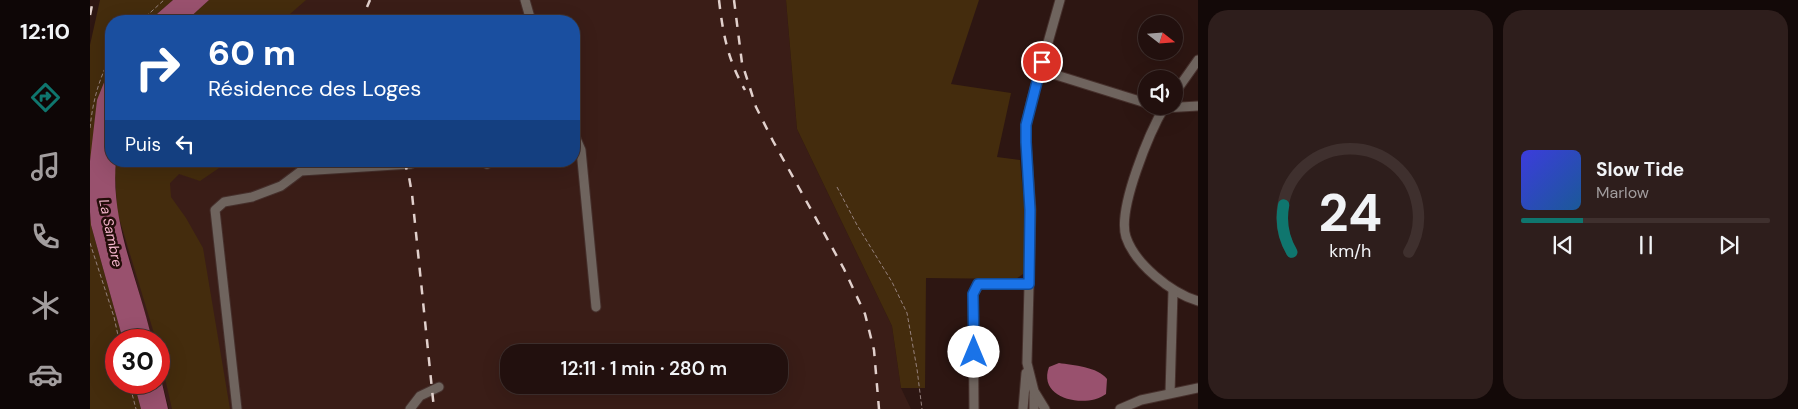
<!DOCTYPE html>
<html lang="fr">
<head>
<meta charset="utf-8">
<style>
  body { margin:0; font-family:"DM Sans",sans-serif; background:#2e1e1c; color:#f1f3f6; height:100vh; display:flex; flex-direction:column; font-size:19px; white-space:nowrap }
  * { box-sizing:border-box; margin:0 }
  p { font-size:16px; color:#a29d9e }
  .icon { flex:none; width:28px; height:28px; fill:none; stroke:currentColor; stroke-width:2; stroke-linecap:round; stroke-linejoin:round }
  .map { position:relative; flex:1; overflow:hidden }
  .drawer { display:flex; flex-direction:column; gap:10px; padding:10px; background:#130908; width:600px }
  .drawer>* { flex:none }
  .top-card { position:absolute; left:15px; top:15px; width:475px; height:152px; border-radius:20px; box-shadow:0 5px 20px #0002,0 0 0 1px #3f302e; background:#1a4fa0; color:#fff; overflow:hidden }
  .needle { width:32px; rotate:107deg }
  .controls { position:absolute; left:1048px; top:15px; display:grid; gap:10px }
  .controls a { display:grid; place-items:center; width:45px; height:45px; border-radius:50%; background:#22100e; box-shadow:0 5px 20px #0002,0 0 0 1px #3f302e; font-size:25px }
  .speed { position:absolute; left:15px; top:329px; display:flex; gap:10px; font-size:25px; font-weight:700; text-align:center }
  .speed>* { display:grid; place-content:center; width:65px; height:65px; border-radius:50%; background:#22100e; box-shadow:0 5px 20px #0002,0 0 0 1px #3f302e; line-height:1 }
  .speed .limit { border:8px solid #d22; background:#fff; color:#111 }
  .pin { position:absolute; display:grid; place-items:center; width:42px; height:42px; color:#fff; margin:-21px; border:2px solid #fff; border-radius:50%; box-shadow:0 1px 5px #0007 }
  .me { position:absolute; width:55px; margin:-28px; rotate:0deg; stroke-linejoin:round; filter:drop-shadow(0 0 4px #0008) }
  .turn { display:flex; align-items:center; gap:18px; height:105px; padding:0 20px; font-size:22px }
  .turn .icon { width:65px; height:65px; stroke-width:2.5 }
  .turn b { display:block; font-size:35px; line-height:42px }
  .then { display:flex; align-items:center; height:48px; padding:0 20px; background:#0003; gap:10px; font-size:19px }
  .drawer .widget { flex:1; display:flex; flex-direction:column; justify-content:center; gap:8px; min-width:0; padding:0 18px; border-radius:20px; background:#2e1e1c }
  .drawer .dial { align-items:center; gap:0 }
  .dial svg { height:130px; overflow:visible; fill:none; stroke:#3f302e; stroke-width:7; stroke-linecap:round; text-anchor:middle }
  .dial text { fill:#f1f3f6; stroke:none }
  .song { display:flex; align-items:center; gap:15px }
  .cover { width:60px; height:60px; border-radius:8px; background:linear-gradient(135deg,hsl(240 70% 55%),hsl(210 70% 35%)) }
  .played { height:5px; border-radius:2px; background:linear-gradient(90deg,#0f766e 25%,#3f302e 25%) }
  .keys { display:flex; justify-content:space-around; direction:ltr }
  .drawer .tiles { flex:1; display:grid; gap:10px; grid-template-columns:repeat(2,1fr) }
  .trip { position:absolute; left:410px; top:344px; width:288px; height:50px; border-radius:20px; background:#22100e; box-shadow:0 5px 20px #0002,0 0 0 1px #3f302e; font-weight:600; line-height:50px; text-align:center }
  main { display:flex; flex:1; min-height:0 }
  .tabs { display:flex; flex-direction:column; width:90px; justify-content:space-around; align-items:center; background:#0e0606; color:#a29d9e }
  .tabs .icon { width:35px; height:35px }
  .tabs .current { color:#0f766e }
  .tabs b { font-size:22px; color:#f1f3f6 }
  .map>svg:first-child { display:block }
  .built { fill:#3a1d17; fill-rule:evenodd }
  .green { fill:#442c0d }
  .water { fill:#99516e }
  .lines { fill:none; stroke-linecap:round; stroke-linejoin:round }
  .minor-casing { stroke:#46302c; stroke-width:11 }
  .path { stroke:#96827e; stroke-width:1; stroke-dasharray:4 2.5; stroke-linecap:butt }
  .minor { stroke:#6f645e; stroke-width:9 }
  .rail { stroke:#e1d0cc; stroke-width:2.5; stroke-dasharray:9 9; stroke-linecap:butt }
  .route-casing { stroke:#114b97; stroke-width:12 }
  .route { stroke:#1a73e8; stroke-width:9 }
  .labels { text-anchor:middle; stroke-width:5; stroke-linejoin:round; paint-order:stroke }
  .water-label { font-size:14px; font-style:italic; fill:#f4b5cc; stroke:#230d09 }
</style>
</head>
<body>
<main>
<nav class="tabs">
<b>12:10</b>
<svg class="icon current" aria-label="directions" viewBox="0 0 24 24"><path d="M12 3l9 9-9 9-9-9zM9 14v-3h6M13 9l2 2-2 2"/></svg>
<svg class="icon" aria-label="music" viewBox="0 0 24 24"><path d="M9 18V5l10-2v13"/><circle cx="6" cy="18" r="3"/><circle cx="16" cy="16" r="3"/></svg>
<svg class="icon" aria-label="phone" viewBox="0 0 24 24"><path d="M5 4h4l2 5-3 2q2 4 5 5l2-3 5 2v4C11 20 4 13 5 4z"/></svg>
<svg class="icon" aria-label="climate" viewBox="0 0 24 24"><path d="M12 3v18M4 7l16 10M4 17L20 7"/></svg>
<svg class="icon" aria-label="car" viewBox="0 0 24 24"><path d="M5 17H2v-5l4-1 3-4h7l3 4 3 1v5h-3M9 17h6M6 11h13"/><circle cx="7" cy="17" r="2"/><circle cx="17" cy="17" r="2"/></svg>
</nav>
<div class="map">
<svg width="1108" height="409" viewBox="0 0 1108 409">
  <rect width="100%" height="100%" fill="#2d1612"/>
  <path class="built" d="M119,0h577l11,129 95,197 9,62 10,21h-742l-10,-39v-30h-7l-35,-129 -1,-50h458v-140h-388zM419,352h270v33h-270z"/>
  <g class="green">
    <path d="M10,0h73l-24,21h-38v44l-21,96v-116z"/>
    <path d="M119,0h97l-24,21h-96z"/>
    <path d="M696,0h193l-28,84 60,9 -14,64 23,3c3,37 9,77 3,114l-7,5 -90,-1 -1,110h-24l-9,-62 -95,-197z"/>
    <path d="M26,161h99l4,7 -19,13 -21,-7 -9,9 1,14 15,21 17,30 27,161h-58l-13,-57v-12h-3l-39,-129 -2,-38z"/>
    <path d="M0,212l1,13 32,115h-7v42l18,1 7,26h-51z"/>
  </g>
  <g class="water">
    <path d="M83,0h36l-23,21h-37z"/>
    <path d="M21,65v96h5c-6,62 23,120 36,179h-29l-32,-115 -1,-13v-51l7,-61z"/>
    <path d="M969,363c14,2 39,4 48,16l-1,15c-20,15 -69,5 -57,-27z"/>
    <path d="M69,370l9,39h-27l-7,-26 25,-1z"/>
  </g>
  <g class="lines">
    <defs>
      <g id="minor">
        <path d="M435,0l6,21"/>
        <path d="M950,70l106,33"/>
        <path d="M1084,94l24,-34"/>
        <path d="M1068,106l6,2 34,-2"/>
        <path d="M1075,106c-15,25 -48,103 -39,131 9,27 45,56 72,64"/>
        <path d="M484,134l7,16 15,157"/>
        <path d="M397,161v3"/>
        <path d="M1080,393l3,-102"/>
        <path d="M944,394v15"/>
        <path d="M147,409l-22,-199 9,-8 28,-5 29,-11 20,-15 110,-7"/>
        <path d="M320,409l10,-13 19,-9"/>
        <path d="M884,409l-1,-115 6,-10h50"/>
        <path d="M933,409l3,-36"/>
        <path d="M955,409l-11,-18 -7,-28 4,-153 -5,-68v-17l6,-26 28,-99"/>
        <path d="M1030,409l21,-9 57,-12"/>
      </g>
    </defs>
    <use href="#minor" class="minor-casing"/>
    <g class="path">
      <path d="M51,21l23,-21"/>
      <path d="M0,128c3,-29 9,-48 21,-73"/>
      <path d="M747,187l20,38 35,57 15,31 10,56 5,40"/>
      <path d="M0,243l24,74 5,23"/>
      <path d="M39,382l7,27"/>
    </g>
    <use href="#minor" class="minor"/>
    <g class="rail">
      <path d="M629,0c4,35 9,60 26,90"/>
      <path d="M644,0l8,63 14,44 17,34 71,128 21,45 9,36 5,59"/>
      <path d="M277,7l3,-7"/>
      <path d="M0,15l3,-15"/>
      <path d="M314,161l5,16 3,17 22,215"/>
    </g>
  </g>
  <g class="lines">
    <defs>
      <path id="route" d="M884,352l-1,-58 5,-10h51l1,-74 -4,-68v-17l16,-63"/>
    </defs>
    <use href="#route" class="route-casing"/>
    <use href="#route" class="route"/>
  </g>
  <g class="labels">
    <g class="water-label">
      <text transform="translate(21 233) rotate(78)" y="5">La Sambre</text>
    </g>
  </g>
</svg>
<div class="controls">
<a><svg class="needle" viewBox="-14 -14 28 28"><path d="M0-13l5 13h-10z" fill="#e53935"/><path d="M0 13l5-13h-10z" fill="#a29d9e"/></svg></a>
<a><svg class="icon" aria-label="sound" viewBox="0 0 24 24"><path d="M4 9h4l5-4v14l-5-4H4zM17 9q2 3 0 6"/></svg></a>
</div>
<div class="speed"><div class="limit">30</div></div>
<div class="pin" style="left:952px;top:62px;background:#d93025"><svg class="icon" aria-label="arrive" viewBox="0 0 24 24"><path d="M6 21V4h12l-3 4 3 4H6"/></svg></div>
<svg class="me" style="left:884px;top:352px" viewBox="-20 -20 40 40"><circle r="19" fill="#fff"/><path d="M0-13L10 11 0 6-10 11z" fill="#1a73e8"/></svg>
<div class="trip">12:11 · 1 min · 280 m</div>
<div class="top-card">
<div class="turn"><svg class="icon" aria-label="right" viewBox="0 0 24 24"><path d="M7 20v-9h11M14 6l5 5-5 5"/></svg><div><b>60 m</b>Résidence des Loges</div></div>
<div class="then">Puis<svg class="icon" aria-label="left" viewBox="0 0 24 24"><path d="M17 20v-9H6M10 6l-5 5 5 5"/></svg></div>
</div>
</div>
<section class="drawer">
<div class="tiles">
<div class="widget dial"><svg viewBox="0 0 100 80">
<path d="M14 69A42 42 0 1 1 86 69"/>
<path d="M14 69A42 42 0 0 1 9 40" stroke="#0f766e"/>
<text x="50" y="56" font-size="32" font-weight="700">24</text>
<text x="50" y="72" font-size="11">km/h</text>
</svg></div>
<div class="widget">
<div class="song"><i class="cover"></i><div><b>Slow Tide</b><p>Marlow</p></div></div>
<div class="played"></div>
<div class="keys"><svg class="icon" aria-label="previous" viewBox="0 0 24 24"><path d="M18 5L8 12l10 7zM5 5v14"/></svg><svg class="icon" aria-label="pause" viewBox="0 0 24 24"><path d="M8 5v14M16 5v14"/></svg><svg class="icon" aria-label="next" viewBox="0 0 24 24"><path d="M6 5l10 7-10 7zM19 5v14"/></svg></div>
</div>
</div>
</section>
</main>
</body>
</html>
